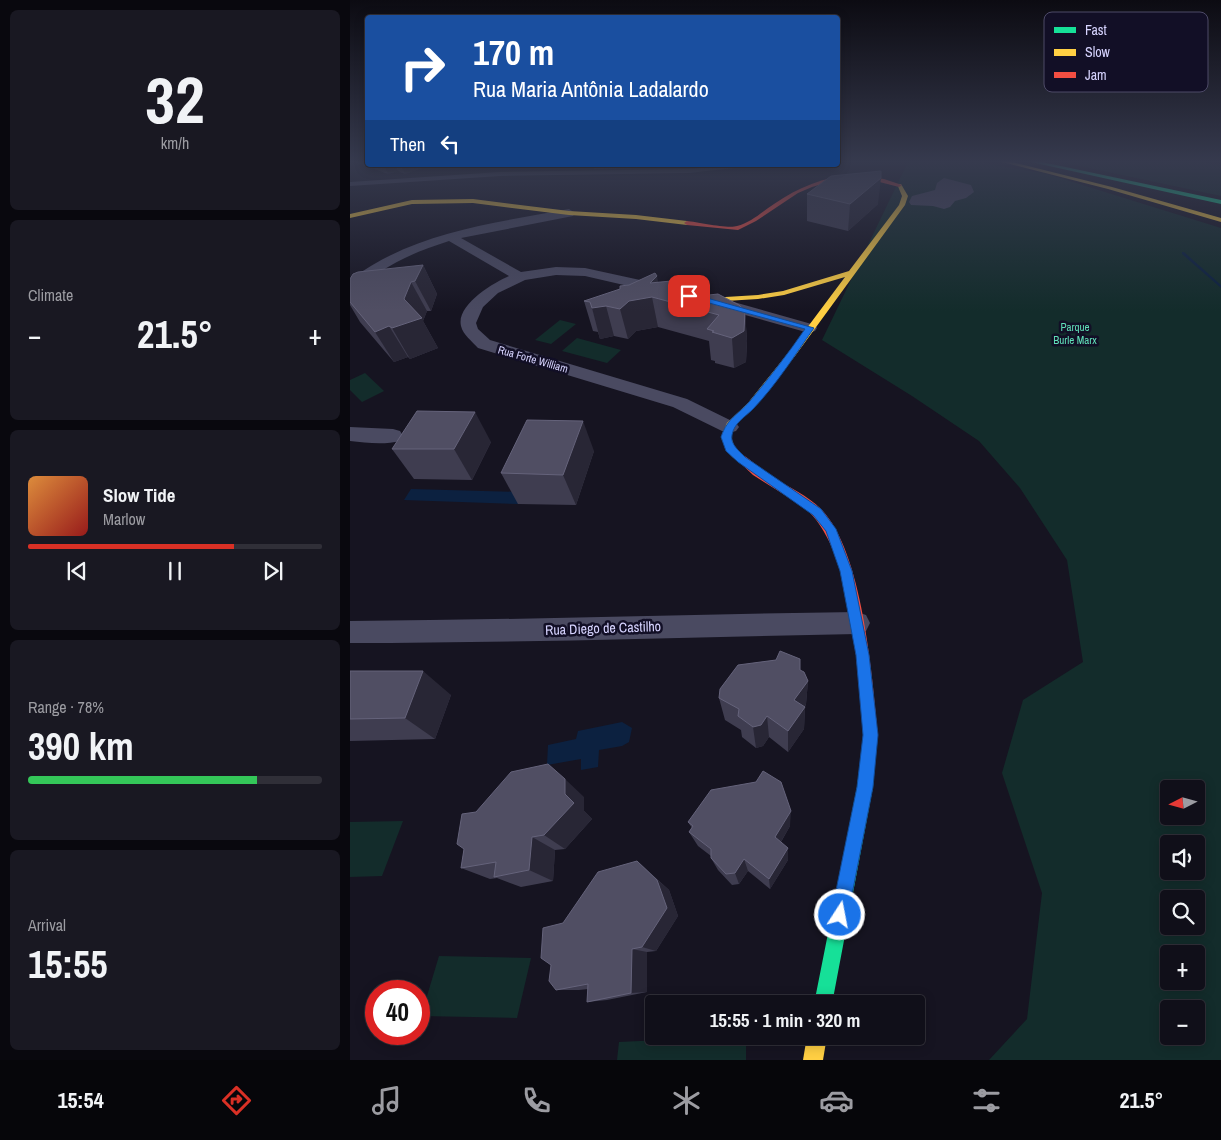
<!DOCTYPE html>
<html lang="en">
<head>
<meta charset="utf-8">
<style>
  body { margin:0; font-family:"Archivo Narrow",sans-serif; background:#191822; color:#f1f3f6; height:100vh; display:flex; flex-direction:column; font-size:19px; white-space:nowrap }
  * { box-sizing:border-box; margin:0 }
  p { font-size:16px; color:#9c9ca2 }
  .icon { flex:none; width:28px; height:28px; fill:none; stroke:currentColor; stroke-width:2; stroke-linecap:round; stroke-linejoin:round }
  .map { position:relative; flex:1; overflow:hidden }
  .details { display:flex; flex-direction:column; gap:10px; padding:10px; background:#09080e; width:350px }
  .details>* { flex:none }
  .hud { position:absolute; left:15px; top:15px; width:475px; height:152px; border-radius:5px; box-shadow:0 2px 12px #0003,0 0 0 1px #302f38; background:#1a4fa0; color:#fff; overflow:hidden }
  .needle { width:32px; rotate:264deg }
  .fabs { position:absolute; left:810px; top:780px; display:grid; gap:10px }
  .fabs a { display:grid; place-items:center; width:45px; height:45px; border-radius:5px; background:#100f19; box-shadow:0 2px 12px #0003,0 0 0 1px #302f38; font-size:25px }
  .speed { position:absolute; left:15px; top:980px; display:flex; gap:10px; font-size:25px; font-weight:700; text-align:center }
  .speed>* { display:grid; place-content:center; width:65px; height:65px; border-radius:50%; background:#100f19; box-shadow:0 2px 12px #0003,0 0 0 1px #302f38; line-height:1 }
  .speed .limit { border:8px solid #d22; background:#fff; color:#111 }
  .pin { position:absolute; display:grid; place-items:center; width:42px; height:42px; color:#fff; margin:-21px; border-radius:10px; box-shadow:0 2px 8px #0006 }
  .me { position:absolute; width:55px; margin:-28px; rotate:11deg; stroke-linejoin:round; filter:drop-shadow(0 0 4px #0008) }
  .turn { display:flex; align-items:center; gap:18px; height:105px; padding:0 25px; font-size:22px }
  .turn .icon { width:65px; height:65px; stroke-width:2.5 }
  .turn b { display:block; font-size:35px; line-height:42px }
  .then { display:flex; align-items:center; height:48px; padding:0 25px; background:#0003; gap:10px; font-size:19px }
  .big { font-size:38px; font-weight:800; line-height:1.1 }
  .details .card { flex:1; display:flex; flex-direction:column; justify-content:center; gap:8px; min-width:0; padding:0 18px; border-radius:8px; background:#191822 }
  .details .dial { align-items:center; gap:0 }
  .dial b { font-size:65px; line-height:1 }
  .song { display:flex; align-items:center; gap:15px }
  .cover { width:60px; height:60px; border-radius:8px; background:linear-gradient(135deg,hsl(30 70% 55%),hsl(0 70% 35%)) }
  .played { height:5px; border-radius:2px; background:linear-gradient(90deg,#d93025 70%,#302f38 70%) }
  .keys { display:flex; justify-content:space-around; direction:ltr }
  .heat { display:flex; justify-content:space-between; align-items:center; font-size:28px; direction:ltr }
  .charge { height:8px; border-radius:4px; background:linear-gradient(90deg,#34c759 78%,#302f38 0) }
  .trip { position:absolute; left:295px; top:995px; width:280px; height:50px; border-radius:5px; background:#100f19; box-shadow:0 2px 12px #0003,0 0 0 1px #302f38; font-weight:800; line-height:50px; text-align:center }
  .tabs { display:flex; height:80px; justify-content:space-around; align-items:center; background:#06060a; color:#9c9ca2 }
  .tabs .icon { width:35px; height:35px }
  .tabs .on { color:#d93025 }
  .tabs b { font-size:22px; color:#f1f3f6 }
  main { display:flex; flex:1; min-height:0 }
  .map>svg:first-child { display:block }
  .green { fill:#132c2b; fill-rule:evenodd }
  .water { fill:#0c2140 }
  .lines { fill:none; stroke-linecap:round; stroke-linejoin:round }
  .stream { fill:#0c2140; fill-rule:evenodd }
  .lane { fill:#4a4a61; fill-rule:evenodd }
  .street { fill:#4a4a61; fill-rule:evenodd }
  .fast { fill:#16e098; fill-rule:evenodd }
  .slow { fill:#ffcf43; fill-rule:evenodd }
  .jam { fill:#f24e42; fill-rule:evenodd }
  .wall { fill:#3f3d50 }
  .shaded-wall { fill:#282635 }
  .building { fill:#504e63; stroke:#65637b }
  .route { fill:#1a73e8; stroke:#114b97 }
  .labels { text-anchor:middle; stroke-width:5; stroke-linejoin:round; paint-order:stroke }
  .far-park-label { font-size:11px; fill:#60dfb8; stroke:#120f26 }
  .far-street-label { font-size:11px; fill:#d7d4ff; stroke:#120f26 }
  .street-label { font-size:14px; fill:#d7d4ff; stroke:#120f26 }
  .key { fill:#120f26; stroke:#4d4a67; stroke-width:1 }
  .key-label { font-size:14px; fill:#d7d4ff }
</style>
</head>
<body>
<main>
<section class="details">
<div class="card dial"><b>32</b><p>km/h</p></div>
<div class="card"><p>Climate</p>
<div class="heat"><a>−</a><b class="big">21.5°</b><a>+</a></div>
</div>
<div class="card">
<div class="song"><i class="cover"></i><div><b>Slow Tide</b><p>Marlow</p></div></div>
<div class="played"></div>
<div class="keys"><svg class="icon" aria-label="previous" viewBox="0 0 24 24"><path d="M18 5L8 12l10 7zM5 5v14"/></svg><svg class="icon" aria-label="pause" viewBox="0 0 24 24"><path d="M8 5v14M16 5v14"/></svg><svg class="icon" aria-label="next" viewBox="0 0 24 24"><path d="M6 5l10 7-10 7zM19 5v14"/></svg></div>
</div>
<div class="card"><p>Range · 78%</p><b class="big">390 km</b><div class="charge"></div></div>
<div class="card"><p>Arrival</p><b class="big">15:55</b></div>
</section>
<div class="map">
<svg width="871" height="1060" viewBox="0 0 871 1060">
  <rect width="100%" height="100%" fill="#161421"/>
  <g class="green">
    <path d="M558,162h71l68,12 174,54v832h-232l38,-41 15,-126 -40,-120 21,-73 60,-38 -16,-102 -47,-72 -41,-47 -67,-45 -90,-56zM819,789h27v27h-27zM819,844h27v27h-27zM819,899h27v27h-27zM819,954h27v27h-27zM819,1009h27v27h-27z"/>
    <path d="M711,162h142l18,4v30z"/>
    <path d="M210,320l16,4 -25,20 -16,-4z"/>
    <path d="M227,338l44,12 -14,13 -45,-12z"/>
    <path d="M15,373l19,18 -22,11 -12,-12v-10z"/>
    <path d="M53,821l-21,55 -32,1v-55z"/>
    <path d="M89,956l92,2 -14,60 -96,-2z"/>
    <path d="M396,1036v24h-129l2,-18z"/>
  </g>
  <g class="water">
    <path d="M61,489l112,3 -5,12 -114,-4z"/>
    <path d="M272,722l10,6 -3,14 -7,4 -23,4 -1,17 -17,3v-11l-34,6 1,-20 28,-6 2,-8z"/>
  </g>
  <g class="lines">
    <path class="stream" d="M832,252h2l37,33v3l-39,-34z"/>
    <path class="lane" d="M391,165h22l-75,8 -188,3 -150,10v-4l150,-10 188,-3z"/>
    <g class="street">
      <path d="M594,178l27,7 3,7 -8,6 -11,3 -5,6 -6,2 -11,-3 -22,-1 -2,-3 3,-6 23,-6 2,-7z"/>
      <path d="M219,209l6,4 -2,3 -112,22 60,34 35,-5 29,1 124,27 106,30 2,3 -2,3 -6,2 -103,-29 -121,-28 -29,-1 -31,5 -27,13 -15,14 -7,16 2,6 12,11 197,59 49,24 3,4 -3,4 -7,2 -7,-2 -49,-24 -195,-59c-6,-7 -15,-13 -17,-22 -5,-21 32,-43 48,-50l-60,-35c-25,8 -48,17 -69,31 -10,6 -19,17 -30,19v-11c66,-49 140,-56 219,-71z"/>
      <path d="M0,427l43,2 7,2 3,5 -3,5c-15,4 -34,2 -50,0z"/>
      <path d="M507,612l9,3 4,8 -4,8 -9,3c-169,3 -338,9 -507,9v-22c169,-1 338,-7 507,-9z"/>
    </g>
    <g class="fast">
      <path d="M681,162h11l179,38v4z"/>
      <path d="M519,741l5,2 2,5 -3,39 -41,217h-18l43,-217 5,-39 2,-5z"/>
    </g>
    <g class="slow">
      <path d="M652,162h10l100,25 109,31v4l-113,-33z"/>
      <path d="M547,184h4l7,12 -3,9 -110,151 -41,51 -20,19 -3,11 3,9 10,11 -5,4c-10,-4 -14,-14 -18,-24l6,-14 21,-20 41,-51 56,-75 -61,18 -26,4 -49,3 -4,-2 4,-2 49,-3 25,-4 66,-20 50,-66 3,-9z"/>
      <path d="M123,199l96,12 67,4 51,6 3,2 -3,2 -51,-6 -67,-4 -96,-12 -61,1 -62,14v-4l62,-14z"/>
      <path d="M457,1036h20l-4,24h-20z"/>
    </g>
    <g class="jam">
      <path d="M503,175l31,4 18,6 -3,2 -31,-8h-29l-27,8 -14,6 -42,28 -18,9 -51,-5 -3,-2 3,-2c11,1 41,8 50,5 14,-3 26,-15 37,-22 25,-17 49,-27 79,-29z"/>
      <path d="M389,453c8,3 25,19 34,25 16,9 35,18 48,31 42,43 51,167 57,226l-4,18 -5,2 -5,-2c-3,-7 0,-11 0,-18 0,-9 -2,-18 -3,-27 -5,-57 -11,-162 -57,-201l-51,-32 -19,-18z"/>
    </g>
  </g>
  <g class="wall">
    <path d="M5,162h13v3h62l-25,9 -7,-3 -10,3z"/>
    <path d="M181,165h157v2l-94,2 -1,-3 -61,2z"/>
    <path d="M457,194l71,10 -30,27 -41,-10z"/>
    <path d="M73,265l14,29 -6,17h-4l-4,10 15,27 -28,11 -2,-2 -14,5 -34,-40 -10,-17v-26z"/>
    <path d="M308,282l27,16 60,13 2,30 -1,21 -12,6 -19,-5v-2l-4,-1 -2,-19 -51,-14 -22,4 -8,8 -14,-3 -14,3 -2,-7 -5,-1 -9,-30z"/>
    <path d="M141,442l-19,38 -58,-1 -22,-30z"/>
    <path d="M244,451l-18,54 -58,-1 -17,-31z"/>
    <path d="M450,670l8,11 -2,23 -1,3 -1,22 -16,23 -19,-15 -6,9 -7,2 -14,-11 -1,-7 -16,-10 -6,-22z"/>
    <path d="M0,671l101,24 -16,44 -85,2z"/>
    <path d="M234,797v14l8,8 -27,30 -10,1 -2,31 -32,6 -24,-9 -7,1 -29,-11 3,-19z"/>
    <path d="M338,822l102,4 -9,16 7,18 -18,29 -22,-18 -9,13 -7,1 -14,-15 -7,-12v-2l-13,-10 -9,-14 3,-4z"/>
    <path d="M287,861l32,29 9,26 -22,35 -9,1v40l-40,8 -20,2 1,-13 -9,1h-23l7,-67z"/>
  </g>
  <g class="shaded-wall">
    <path d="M34,165h11l3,6 -10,3z"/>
    <path d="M51,165h29l-25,9z"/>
    <path d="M531,178l-3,26 -30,27 2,-27z"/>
    <path d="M73,265l14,29 -6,17 -16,-30z"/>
    <path d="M307,276l4,23 -11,-16z"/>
    <path d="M61,282l16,29 -4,10 15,27 -28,11 -18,-31z"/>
    <path d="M331,291h3l2,15 -5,-8z"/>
    <path d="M302,297l6,30 -22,4 -8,8 -8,-30 9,-8z"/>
    <path d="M256,306l8,30 -14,3 -8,-31z"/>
    <path d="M395,311l2,30 -1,21 -12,6 -2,-30z"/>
    <path d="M39,326l19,31 -14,5 -19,-30z"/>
    <path d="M125,412l16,30 -19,38 -18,-31z"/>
    <path d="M233,421l11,30 -18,54 -13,-30z"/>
    <path d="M73,671l28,24 -16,44 -30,-21z"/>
    <path d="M458,681l-2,23 -12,18v-22z"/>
    <path d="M455,707l-1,22 -16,23v-21z"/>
    <path d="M417,716l2,21 -6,9 -7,2 -3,-21z"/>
    <path d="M215,779l19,18v14l8,8 -27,30 -21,-14 21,-41z"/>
    <path d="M441,811l-1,15 -14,24 -1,-13z"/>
    <path d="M182,837l23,13 -2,31 -24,-11z"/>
    <path d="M438,848v12l-18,29 -1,-10z"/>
    <path d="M394,859l4,12 -9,13 -4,-11z"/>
    <path d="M287,861l32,29 9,26 -22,35 -14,-4z"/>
    <path d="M282,949l15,3v40l-16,1z"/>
  </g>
  <g class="building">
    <path d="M531,171v7l-31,26 -43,-10 24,-18z"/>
    <path d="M73,265l-8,16 -4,1 -7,17 18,19 -30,10 -3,-2 -14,6 -25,-30v-23l3,-5 5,-2z"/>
    <path d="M305,273l2,3 -7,7 32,-3 2,11h-3v7l37,-4 21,11 6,6 -1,20 -12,7 -20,-6 2,-1 -7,-2 12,-14 -67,-18 -23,4 -9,8 -14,-3 -14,2 -2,-6 -6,-1 36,-12v-3l9,-1z"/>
    <path d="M67,411l58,1 -21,37h-62z"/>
    <path d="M177,420l56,1 -20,54 -62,-2z"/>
    <path d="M430,651l20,8v11l4,2 4,9 -14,19 11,7 -17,24 -21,-15 -6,9 -8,2 -15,-11 1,-7 -20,-11 1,-9 18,-24 38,-5z"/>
    <path d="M0,671h73l-18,47 -55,1z"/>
    <path d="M198,764l17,15v15l9,9 -30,32 -12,2 -3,33 -35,7 2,-15 -35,6 3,-19 -7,-5 5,-30 14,-2 35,-40z"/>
    <path d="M413,771l18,11 10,29 -16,26 13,11 -19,31 -25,-20 -9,14 -9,1 -15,-16v-9l-22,-17 4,-6 -5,-4 23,-32 45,-8z"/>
    <path d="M287,861l20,19 10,28 -25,39 -10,2 -1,44 -44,9 1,-18 -32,6 -7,-9 2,-16 -10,-7 2,-30 20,-5 35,-51z"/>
  </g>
  <linearGradient id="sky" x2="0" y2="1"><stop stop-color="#0c0b12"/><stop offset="0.52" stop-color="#363a4e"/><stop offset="1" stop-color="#363a4e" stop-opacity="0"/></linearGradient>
  <rect width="871" height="311" fill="url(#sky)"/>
  <path class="route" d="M339,293l125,35c-19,27 -38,57 -61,81 -8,8 -19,14 -21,26 -2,9 7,16 13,22l76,52 15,20 16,42 17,84 9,80 -5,52 -25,128 -2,6 -6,3 -7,-3 -2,-6 26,-128 6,-52 -7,-80 -16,-84 -14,-40 -13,-16 -75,-53 -12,-11 -5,-14c7,-20 16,-21 29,-36 19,-23 38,-47 55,-72l-118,-32v-3z"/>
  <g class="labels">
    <g class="far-park-label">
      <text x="725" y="331">Parque<tspan x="725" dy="13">Burle Marx</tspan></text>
    </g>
    <g class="far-street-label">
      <text transform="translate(183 359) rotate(16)" y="4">Rua Forte William</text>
    </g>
    <g class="street-label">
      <text transform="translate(253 628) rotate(-2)" y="5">Rua Diego de Castilho</text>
    </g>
  </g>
  <rect x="694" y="12" width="164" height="80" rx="8" class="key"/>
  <rect x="704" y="27" width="22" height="6" fill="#16e098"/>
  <rect x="704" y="49" width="22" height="7" fill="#ffcf43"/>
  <rect x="704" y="72" width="22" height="6" fill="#f24e42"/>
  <g class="key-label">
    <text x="735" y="35">Fast</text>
    <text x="735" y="57">Slow</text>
    <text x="735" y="80">Jam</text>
  </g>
</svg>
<div class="fabs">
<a><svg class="needle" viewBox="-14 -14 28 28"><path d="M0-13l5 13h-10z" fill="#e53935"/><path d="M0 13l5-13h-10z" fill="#9c9ca2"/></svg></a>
<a><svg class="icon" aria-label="sound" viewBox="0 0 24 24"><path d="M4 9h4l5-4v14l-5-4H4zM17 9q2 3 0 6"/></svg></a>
<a><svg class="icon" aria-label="search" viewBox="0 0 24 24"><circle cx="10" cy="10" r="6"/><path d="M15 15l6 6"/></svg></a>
<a>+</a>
<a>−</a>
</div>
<div class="speed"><div class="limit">40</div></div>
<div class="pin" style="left:339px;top:296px;background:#d93025"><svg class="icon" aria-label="arrive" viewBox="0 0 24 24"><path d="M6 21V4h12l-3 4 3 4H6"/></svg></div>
<svg class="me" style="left:490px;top:915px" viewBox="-20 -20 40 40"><circle r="17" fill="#1a73e8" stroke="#fff" stroke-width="3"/><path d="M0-11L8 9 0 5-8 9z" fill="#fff"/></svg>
<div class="trip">15:55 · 1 min · 320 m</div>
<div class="hud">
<div class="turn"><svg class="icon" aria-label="right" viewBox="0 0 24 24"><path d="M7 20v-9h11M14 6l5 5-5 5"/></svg><div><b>170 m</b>Rua Maria Antônia Ladalardo</div></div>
<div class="then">Then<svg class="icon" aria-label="left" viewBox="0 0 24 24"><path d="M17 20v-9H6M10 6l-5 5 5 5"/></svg></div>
</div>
</div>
</main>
<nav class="tabs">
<b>15:54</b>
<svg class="icon on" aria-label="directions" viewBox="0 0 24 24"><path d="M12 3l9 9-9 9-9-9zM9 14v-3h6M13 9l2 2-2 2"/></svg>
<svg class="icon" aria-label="music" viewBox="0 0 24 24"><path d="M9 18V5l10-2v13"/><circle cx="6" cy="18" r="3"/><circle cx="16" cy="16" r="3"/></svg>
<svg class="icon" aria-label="phone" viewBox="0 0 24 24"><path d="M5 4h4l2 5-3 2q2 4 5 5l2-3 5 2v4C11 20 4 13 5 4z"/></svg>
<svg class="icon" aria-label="climate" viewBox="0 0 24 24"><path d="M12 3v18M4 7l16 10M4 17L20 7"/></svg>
<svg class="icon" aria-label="car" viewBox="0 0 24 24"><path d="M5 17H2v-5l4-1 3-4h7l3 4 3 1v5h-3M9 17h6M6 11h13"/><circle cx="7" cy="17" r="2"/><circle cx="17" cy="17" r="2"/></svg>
<svg class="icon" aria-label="filters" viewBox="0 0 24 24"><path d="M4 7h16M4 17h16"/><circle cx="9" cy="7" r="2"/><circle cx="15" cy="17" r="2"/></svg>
<b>21.5°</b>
</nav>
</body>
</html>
